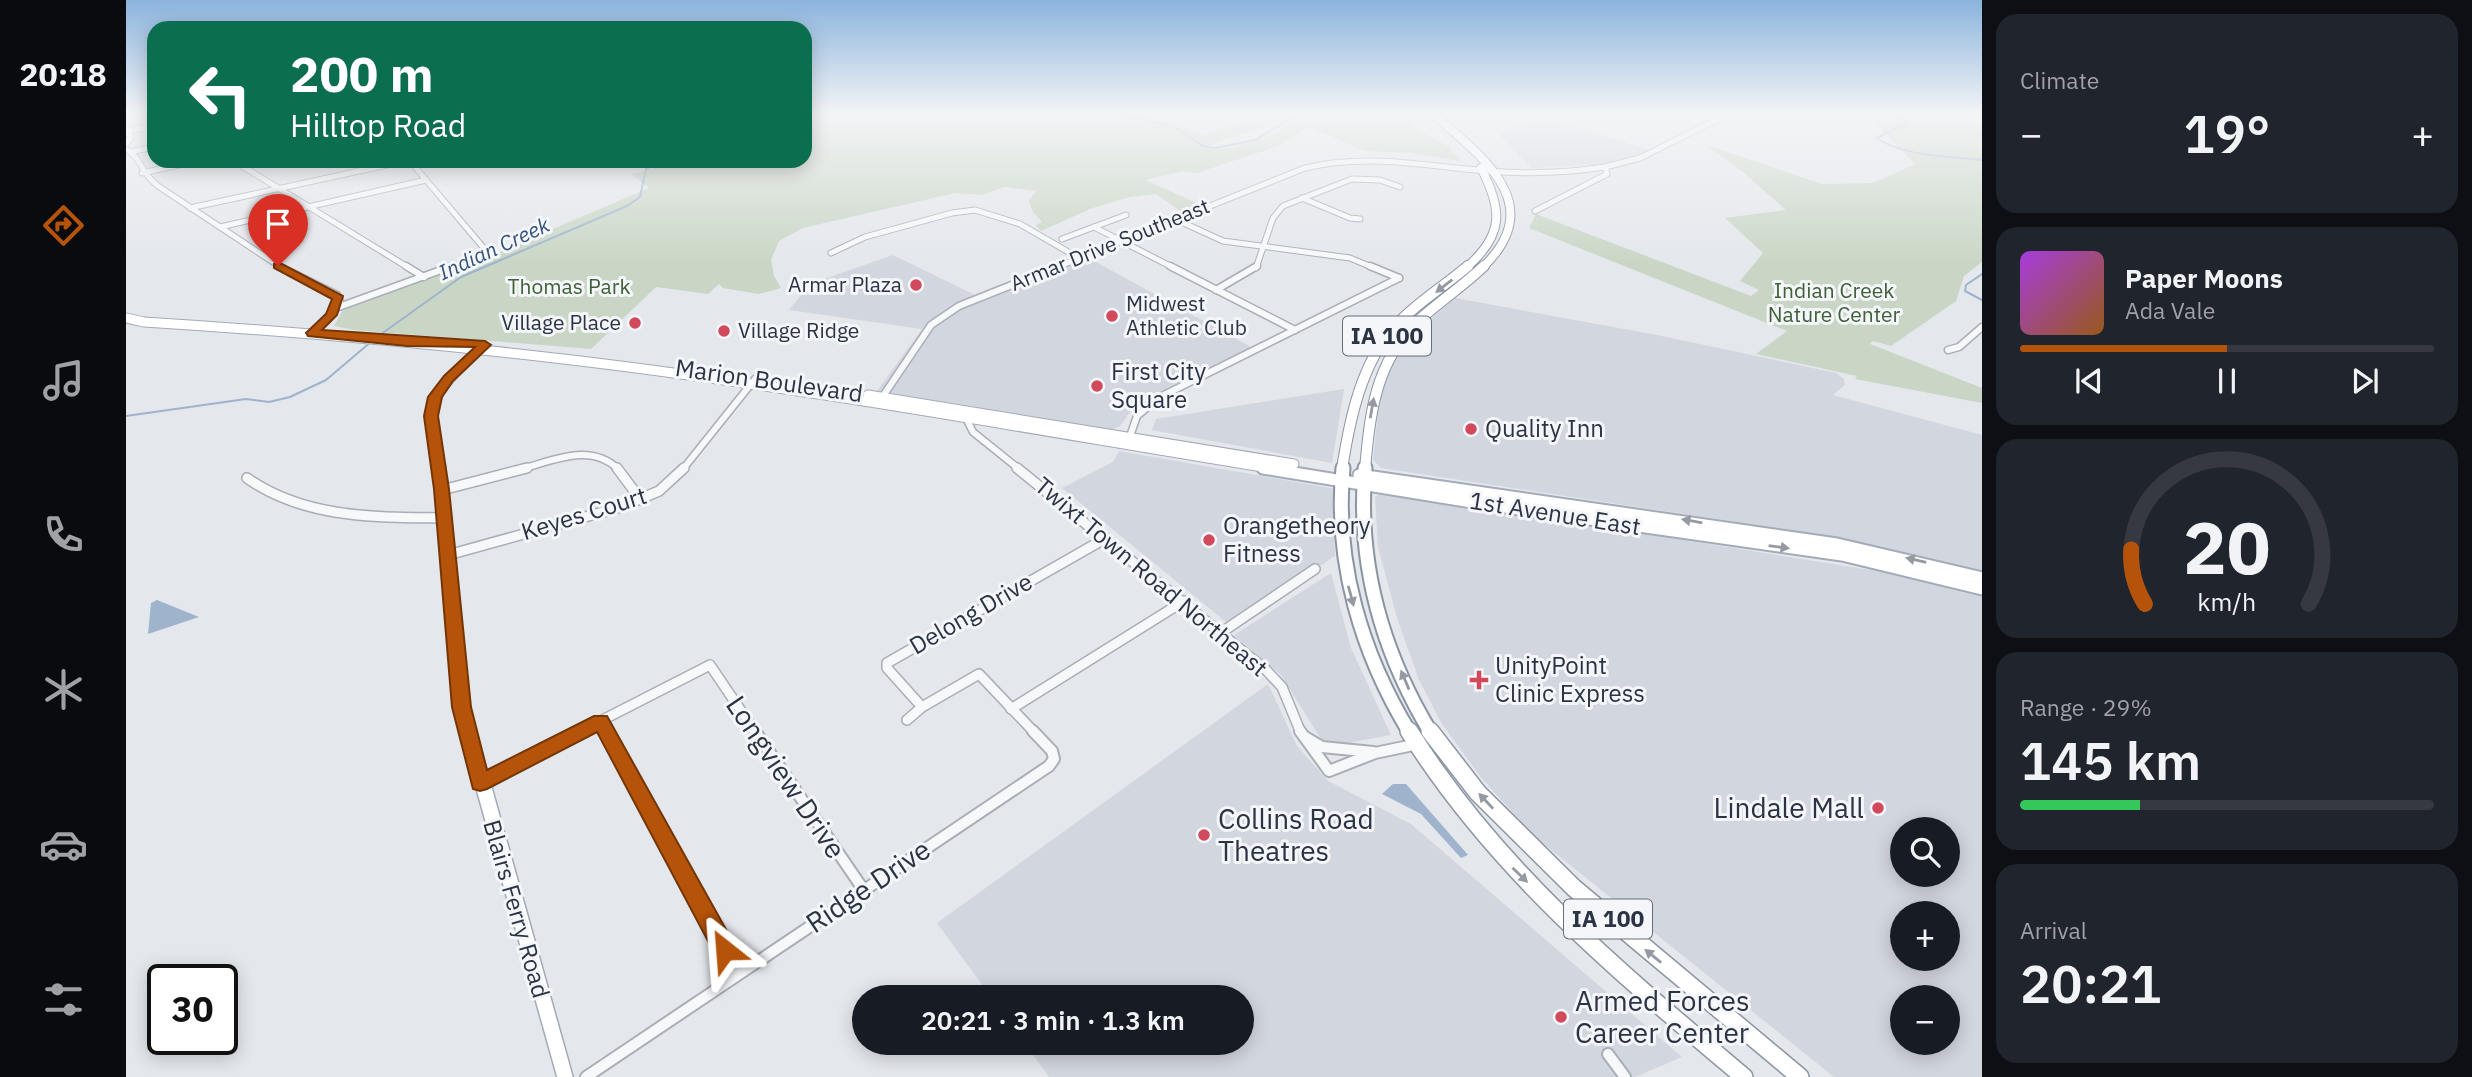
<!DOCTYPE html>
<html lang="en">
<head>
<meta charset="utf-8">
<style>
  body { margin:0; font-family:"IBM Plex Sans",sans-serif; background:#20242c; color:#f1f3f6; height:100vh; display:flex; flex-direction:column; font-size:26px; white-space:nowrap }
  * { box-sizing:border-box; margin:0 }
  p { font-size:23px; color:#9ea1a6 }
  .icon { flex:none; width:38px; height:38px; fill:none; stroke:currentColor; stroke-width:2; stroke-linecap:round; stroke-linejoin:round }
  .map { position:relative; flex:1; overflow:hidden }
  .panel { display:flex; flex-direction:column; gap:14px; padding:14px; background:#0d0f14; width:490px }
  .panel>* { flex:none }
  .hud { position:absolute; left:21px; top:21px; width:665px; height:147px; border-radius:21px; box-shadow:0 4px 18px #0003; background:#0b6e4f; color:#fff; overflow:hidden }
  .controls { position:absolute; left:1764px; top:817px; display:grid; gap:14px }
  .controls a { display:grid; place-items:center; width:70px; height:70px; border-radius:50%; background:#171b24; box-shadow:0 4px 18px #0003; font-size:35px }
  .speed { position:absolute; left:21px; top:964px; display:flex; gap:14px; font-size:35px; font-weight:700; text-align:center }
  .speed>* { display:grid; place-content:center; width:91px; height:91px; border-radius:50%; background:#171b24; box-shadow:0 4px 18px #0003; line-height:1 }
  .speed .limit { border:4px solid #111; border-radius:10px; background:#fff; color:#111 }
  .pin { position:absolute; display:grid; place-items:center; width:60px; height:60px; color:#fff; margin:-72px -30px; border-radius:50% 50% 50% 0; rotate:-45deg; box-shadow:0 0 7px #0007 }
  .pin .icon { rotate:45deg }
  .me { position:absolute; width:77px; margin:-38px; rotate:332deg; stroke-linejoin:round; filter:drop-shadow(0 0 5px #0008) }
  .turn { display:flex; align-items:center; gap:24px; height:147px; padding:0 28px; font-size:32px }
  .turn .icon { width:91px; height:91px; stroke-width:2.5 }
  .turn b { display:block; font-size:49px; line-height:60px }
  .big { font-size:52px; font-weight:600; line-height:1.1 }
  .panel .widget { flex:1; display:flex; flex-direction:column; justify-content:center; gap:10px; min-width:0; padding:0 24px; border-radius:21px; background:#20242c }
  .panel .dial { align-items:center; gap:0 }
  .dial svg { height:182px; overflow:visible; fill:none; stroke:#363941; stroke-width:7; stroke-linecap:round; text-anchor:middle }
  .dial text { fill:#f1f3f6; stroke:none }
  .song { display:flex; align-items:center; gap:21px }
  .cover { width:84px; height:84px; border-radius:10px; background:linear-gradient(135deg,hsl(280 70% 55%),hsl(30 70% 35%)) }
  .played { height:7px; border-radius:4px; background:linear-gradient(90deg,#b45309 50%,#363941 50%) }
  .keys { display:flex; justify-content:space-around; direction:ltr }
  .heat { display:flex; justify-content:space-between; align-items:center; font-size:38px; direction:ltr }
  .charge { height:10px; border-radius:5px; background:linear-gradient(90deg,#34c759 29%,#363941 0) }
  .trip { position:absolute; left:726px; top:985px; width:402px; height:70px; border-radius:35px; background:#171b24; box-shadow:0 4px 18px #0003; font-weight:600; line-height:70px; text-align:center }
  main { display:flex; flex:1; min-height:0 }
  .menu { display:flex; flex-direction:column; width:126px; justify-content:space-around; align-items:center; background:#090b0e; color:#9ea1a6 }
  .menu .icon { width:49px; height:49px }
  .menu .on { color:#b45309 }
  .menu b { font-size:32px; color:#f1f3f6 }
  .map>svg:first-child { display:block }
  .built { fill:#d2d6de; fill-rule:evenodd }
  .green { fill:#c9d6c5 }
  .water { fill:#9fb4cc }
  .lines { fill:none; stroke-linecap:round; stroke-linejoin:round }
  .stream { stroke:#9fb4cc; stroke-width:2 }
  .minor-far3-casing { stroke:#a9aeb7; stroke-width:7 }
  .minor-far2-casing { stroke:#a9aeb7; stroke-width:9 }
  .minor-far1-casing { stroke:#a9aeb7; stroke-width:12 }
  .minor-casing { stroke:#a9aeb7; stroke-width:14 }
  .major-far3-casing { stroke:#a3abb8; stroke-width:8 }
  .major-far2-casing { stroke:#a3abb8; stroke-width:11 }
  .major-far1-casing { stroke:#a3abb8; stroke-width:15 }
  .major-casing { stroke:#a3abb8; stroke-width:18 }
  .highway-far3-casing { stroke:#8b94a3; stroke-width:10 }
  .highway-far2-casing { stroke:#8b94a3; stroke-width:12 }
  .highway-far1-casing { stroke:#8b94a3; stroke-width:17 }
  .highway-casing { stroke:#8b94a3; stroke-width:20 }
  .minor-far3 { stroke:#f7f8fa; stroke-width:5 }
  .minor-far2 { stroke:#f7f8fa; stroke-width:6 }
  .minor-far1 { stroke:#f7f8fa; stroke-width:9 }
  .minor { stroke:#f7f8fa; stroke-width:10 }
  .major-far3 { stroke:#fff; stroke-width:6 }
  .major-far2 { stroke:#fff; stroke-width:9 }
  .major-far1 { stroke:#fff; stroke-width:11 }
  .major { stroke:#fff; stroke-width:15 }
  .highway-far3 { stroke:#fff; stroke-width:8 }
  .highway-far2 { stroke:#fff; stroke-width:10 }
  .highway-far1 { stroke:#fff; stroke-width:13 }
  .highway { stroke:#fff; stroke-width:17 }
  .oneway { fill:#959aa2 }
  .route { fill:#b45309; stroke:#753606; stroke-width:2 }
  .poi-dot { fill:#d1495b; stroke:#f4f6f9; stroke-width:2.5 }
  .labels { text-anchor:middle; stroke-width:6; stroke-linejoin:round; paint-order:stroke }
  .far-street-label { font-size:21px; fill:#2b3445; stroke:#f4f6f9 }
  .far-water-label { font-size:21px; font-style:italic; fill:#34527a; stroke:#f4f6f9 }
  .far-poi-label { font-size:21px; fill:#2b3445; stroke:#f4f6f9; text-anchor:end }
  .far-park-label { font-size:21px; fill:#3f6138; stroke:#f4f6f9 }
  .shield { fill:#f4f6f9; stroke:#676e7b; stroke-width:2 }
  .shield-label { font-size:23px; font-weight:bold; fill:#2b3445 }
  .poi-label { font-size:24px; fill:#2b3445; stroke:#f4f6f9; text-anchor:start }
  .street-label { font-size:24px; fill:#2b3445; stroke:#f4f6f9 }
  .near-street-label { font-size:28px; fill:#2b3445; stroke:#f4f6f9 }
  .near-poi-label { font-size:28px; fill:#2b3445; stroke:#f4f6f9; text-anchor:start }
</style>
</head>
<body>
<main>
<nav class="menu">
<b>20:18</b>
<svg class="icon on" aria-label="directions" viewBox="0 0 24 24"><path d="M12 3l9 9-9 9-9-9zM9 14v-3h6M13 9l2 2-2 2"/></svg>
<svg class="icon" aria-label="music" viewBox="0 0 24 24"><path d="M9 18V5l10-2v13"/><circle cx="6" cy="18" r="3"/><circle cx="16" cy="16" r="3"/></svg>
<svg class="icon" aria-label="phone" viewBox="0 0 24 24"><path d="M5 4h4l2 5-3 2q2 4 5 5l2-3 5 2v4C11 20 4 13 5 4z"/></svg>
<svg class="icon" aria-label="climate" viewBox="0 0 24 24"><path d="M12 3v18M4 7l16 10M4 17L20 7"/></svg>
<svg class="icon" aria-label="car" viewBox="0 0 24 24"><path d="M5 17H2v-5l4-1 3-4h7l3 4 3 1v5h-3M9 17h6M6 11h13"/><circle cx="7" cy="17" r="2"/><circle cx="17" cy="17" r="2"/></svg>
<svg class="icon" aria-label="filters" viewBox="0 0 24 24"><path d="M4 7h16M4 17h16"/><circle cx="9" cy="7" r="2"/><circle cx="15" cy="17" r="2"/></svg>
</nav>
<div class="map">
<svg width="1856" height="1077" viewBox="0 0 1856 1077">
  <rect width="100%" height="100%" fill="#e4e7ec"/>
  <g class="built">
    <path d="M1414,115l110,35 -40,14 -79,4 -32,-33z"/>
    <path d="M767,255l90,44 102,-43 166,91 -116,58 -15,21 -9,4 -234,-39 45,-62 -133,-19 21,-26z"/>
    <path d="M1329,298l202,37 179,38 8,6 1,6 -12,10 149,40v137l-70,-18 -162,-30 -369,-56 -8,-8 6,-58 9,-28 16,-30 12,-13z"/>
    <path d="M1218,389l-12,74 -180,-33 4,-11z"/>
    <path d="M993,451l217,38 -3,27 2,40 -104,70 -169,-138 51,-26z"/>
    <path d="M1257,492l494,79 105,26v480h-148l-305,-245 -49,-56 -38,-52 -23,-44 -22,-62 -19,-71 -3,-50zM1776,830h46v45h-46zM1776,914h46v45h-46zM1776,998h46v45h-46z"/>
    <path d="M1205,573l20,75 40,87 -65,12 -45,-72 -47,-40z"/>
    <path d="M1142,684l29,62 31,35 83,43 271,233 -47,20h-586l-25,-34h218v-45l-251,-1 -54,-74z"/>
  </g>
  <g class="green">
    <path d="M679,113h318l43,8 39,14 61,-21 16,6 -78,27c22,9 85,-16 102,-34h97l16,18 29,15 13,15 -48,-8 -48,-2 -56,-24 -31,19 -81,27 -14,-2 -38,9 54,24 -17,8 -26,-18 -27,3 -39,12 -49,22 -5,-6 6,-3 -9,-10 -4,-11 7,-10 -32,-4 -22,8 -27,-2 -152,35 -24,13 -8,19 3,16 7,12 -22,6 -36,-6 -4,-4 -11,10 -52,-7 -65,62 -237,-19 -20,-4 9,-16 156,-58 150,-64 -18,-14 51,-13h123z"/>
    <path d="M1715,113h141v149l-18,14 -8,25 -65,45 -18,-5 -3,3 112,44v15l-127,-24 2,-3 -101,-22 31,-23 -258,-103 7,-14 215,82 8,-6 -19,-9 23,-28 -38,-35 61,-8 -42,-37 -40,-29 118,40 51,-1 42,-19 -43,-44z"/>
  </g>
  <g class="water">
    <path d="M31,600l42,17 -51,17 3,-31z"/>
    <path d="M1267,784h13l62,71 -7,3 -40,-44 -39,-20z"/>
  </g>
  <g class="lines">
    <g class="stream">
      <path d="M990,113l58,14 29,19 12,2 40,-8 46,-27"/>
      <path d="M1672,113l28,4 21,-4"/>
      <path d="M1765,113l17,10 -32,15c30,19 71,18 106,22"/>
      <path d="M1856,274l-16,11 -1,6 17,9"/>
      <path d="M251,337l84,-60 166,-71 13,-9 6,-28 20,-8"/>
      <path d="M0,416l120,-17 23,3 21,-5 36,-17 46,-39"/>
    </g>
    <defs>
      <g id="minor-far3">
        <path d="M1,131l27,-5"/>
        <path d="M0,149c17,11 14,23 32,37l124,82"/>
        <path d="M4,152l24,-5"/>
        <path d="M108,161l175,107"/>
        <path d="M284,161l78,92 -41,15"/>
        <path d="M16,173l55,-12"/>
        <path d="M1176,198l48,20 10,1"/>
        <path d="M64,208l215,-47"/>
        <path d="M1409,211l72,-37 -2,-7 35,-9 90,-45"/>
        <path d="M1049,219l48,22 127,17 24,10"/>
        <path d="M94,227l206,-47"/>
        <path d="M968,227l80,41"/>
        <path d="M936,239l64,-24"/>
        <path d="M705,253l34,-16 87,-24 23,-3 45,14 57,33"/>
        <path d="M929,268l250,-100c62,-15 120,-2 182,3 39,3 79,2 118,-4"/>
        <path d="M1130,268l17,-50 10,-12 69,-27 28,1 20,7"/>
      </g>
      <g id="minor-far2">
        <path d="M152,266l59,29 3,6 -4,7"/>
        <path d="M280,266l18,11"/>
        <path d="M1044,266l125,64"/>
        <path d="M1244,266l29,12"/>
        <path d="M1090,290l41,-24"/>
        <path d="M186,333l24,-25 116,-42"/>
        <path d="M1822,350l11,-3 23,-20"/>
        <path d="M753,402l52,-77 28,-19 100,-40"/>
        <path d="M842,413l-2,5 7,14 46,37"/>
        <path d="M1002,442l9,-26 21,-18 241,-120"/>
        <path d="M395,469c32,-8 69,-27 97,0"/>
        <path d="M557,469l72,-90"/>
      </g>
      <g id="minor-far1">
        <path d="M491,468l24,32"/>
        <path d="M891,468l249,202 16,17 19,46"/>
        <path d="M121,478c58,41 129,39 197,40"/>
        <path d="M316,490l85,-22"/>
        <path d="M322,555l173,-48 38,-16 25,-23"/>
        <path d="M1096,632l93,-63"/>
        <path d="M796,707l-35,-39v-5l219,-125"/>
        <path d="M885,709l173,-108"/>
        <path d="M781,720l15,-13 57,-33 56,59"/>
        <path d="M475,721l6,12"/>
        <path d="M451,733l133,-68 46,68"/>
      </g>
      <g id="minor">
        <path d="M480,731l131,242"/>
        <path d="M629,731l108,158"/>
        <path d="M1174,731l29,40 46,-18 43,-9"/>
        <path d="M1179,737l17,10 51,5"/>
        <path d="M355,782l100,-51"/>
        <path d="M1482,1054l17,23"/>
        <path d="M460,1077l463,-311 5,-7 -2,-8 -19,-20"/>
      </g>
      <path id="major-far3" d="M0,127l5,10 -5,6"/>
      <g id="major-far2">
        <path d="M0,318l18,4c143,9 286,21 428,38 235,28 468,71 702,109"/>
        <path d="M742,395l426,69"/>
        <path d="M313,469c-11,-72 -12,-70 42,-121"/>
      </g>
      <g id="major-far1">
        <path d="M313,468l23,239 6,26"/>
        <path d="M1137,468l215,35 364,52 140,34"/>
        <path d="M1233,475l478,69 145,34"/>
      </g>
      <path id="major" d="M342,731l97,346"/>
      <g id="highway-far3">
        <path d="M1306,113c49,43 118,91 50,155"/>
        <path d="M1340,268c38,-33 37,-58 15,-100"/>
      </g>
      <g id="highway-far2">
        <path d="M1216,469c7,-45 17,-95 44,-132 21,-28 55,-48 82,-71"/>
        <path d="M1239,469c5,-55 10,-107 53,-148 21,-19 45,-35 66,-55"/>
      </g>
      <g id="highway-far1">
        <path d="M1217,468c-9,93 18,185 67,265"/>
        <path d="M1239,468c-8,94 17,184 66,265"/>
      </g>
      <g id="highway">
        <path d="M1283,731c87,139 211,242 335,346"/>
        <path d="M1304,731l48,62 96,95 226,189"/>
      </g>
    </defs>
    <use href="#minor-far3" class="minor-far3-casing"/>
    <use href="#minor-far2" class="minor-far2-casing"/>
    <use href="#minor-far1" class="minor-far1-casing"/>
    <use href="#minor" class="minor-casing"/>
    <use href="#major-far3" class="major-far3-casing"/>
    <use href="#major-far2" class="major-far2-casing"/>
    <use href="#major-far1" class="major-far1-casing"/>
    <use href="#major" class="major-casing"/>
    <use href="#highway-far3" class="highway-far3-casing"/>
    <use href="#highway-far2" class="highway-far2-casing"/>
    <use href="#highway-far1" class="highway-far1-casing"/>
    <use href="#highway" class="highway-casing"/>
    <use href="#minor-far3" class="minor-far3"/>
    <use href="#minor-far2" class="minor-far2"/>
    <use href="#minor-far1" class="minor-far1"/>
    <use href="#minor" class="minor"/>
    <use href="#major-far3" class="major-far3"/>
    <use href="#major-far2" class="major-far2"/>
    <use href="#major-far1" class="major-far1"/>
    <use href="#major" class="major"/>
    <use href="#highway-far3" class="highway-far3"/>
    <use href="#highway-far2" class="highway-far2"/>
    <use href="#highway-far1" class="highway-far1"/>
    <use href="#highway" class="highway"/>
  </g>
  <defs><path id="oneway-solid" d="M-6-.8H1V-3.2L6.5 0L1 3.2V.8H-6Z" transform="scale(1.75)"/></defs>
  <g class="oneway">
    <use href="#oneway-solid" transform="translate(1318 286) rotate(142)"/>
    <use href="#oneway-solid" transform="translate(1246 408) rotate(-80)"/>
    <use href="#oneway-solid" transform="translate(1566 521) rotate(-170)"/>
    <use href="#oneway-solid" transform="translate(1653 547) rotate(8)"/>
    <use href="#oneway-solid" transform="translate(1790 560) rotate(-167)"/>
    <use href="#oneway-solid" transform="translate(1225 596) rotate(75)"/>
    <use href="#oneway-solid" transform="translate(1279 680) rotate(-113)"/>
    <use href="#oneway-solid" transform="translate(1360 801) rotate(-133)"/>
    <use href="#oneway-solid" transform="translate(1394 875) rotate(44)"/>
    <use href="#oneway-solid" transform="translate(1527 956) rotate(-141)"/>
  </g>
  <linearGradient id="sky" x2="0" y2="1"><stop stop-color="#8bb4dd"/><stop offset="0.43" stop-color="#f3f4f6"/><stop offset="1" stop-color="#f3f4f6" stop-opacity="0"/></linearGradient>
  <rect width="1856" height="264" fill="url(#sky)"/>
  <path class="route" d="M148,264h8l61,32 -6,19 -15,15 163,11 6,4 -38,36 -11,16 -4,19 11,73 22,218 16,63 107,-54h13l126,226 3,8 -3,8 -8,3 -8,-3 -120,-226 -110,57 -7,2 -7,-2 -21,-82 -18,-218 -10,-73 4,-19 16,-21 31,-29 -68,-1 -99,-10 -2,-3 20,-19 6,-15 -58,-31z"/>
  <g class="poi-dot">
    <circle cx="790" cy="285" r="7"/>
    <circle cx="986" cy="316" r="7"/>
    <circle cx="509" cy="323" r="7"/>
    <circle cx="598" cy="331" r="7"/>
    <circle cx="971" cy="386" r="7"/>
    <circle cx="1345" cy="429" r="7"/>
    <circle cx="1083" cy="540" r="7"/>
    <path d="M1349.5 669.5h7v7h7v7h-7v7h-7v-7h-7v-7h7z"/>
    <circle cx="1752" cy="808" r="7"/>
    <circle cx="1078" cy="835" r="7"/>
    <circle cx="1435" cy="1017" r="7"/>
  </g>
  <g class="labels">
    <g class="far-street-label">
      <text transform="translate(984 245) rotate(-22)" y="7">Armar Drive Southeast</text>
    </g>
    <g class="far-water-label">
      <text transform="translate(368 249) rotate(-25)" y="7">Indian Creek</text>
    </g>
    <g class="far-poi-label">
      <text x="776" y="292">Armar Plaza</text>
      <text x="1000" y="311" text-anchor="start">Midwest<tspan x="1000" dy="24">Athletic Club</tspan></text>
      <text x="495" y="330">Village Place</text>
      <text x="612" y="338" text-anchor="start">Village Ridge</text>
    </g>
    <g class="far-park-label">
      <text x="443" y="294">Thomas Park</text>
      <text x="1708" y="298">Indian Creek<tspan x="1708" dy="24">Nature Center</tspan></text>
    </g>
    <g class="shield">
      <rect x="1217" y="316.5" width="88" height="39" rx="5"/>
      <rect x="1438" y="899.5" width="88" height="39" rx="5"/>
    </g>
    <g class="shield-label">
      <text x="1261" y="344">IA 100</text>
      <text x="1482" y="927">IA 100</text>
    </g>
    <g class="poi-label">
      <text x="985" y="380">First City<tspan x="985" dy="28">Square</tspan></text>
      <text x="1359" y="437">Quality Inn</text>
      <text x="1097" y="534">Orangetheory<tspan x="1097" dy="28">Fitness</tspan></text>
      <text x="1369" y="674">UnityPoint<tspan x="1369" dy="28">Clinic Express</tspan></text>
    </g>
    <g class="street-label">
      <text transform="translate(643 381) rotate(8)" y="8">Marion Boulevard</text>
      <text transform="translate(458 514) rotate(-17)" y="8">Keyes Court</text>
      <text transform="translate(1429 514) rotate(9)" y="8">1st Avenue East</text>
      <text transform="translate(1025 577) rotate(40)" y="8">Twixt Town Road Northeast</text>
      <text transform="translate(845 614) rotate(-30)" y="8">Delong Drive</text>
      <text transform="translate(390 909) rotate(74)" y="8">Blairs Ferry Road</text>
    </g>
    <g class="near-street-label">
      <text transform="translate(660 777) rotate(56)" y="10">Longview Drive</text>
      <text transform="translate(742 886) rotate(-34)" y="10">Ridge Drive</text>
    </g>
    <g class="near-poi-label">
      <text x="1738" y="818" text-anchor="end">Lindale Mall</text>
      <text x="1092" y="829">Collins Road<tspan x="1092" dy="32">Theatres</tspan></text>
      <text x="1449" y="1011">Armed Forces<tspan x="1449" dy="32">Career Center</tspan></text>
    </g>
  </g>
</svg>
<div class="controls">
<a><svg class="icon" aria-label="search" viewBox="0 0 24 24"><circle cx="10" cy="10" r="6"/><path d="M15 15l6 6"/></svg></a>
<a>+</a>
<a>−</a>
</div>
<div class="speed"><div class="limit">30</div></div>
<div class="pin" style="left:152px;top:266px;background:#d93025"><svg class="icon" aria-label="arrive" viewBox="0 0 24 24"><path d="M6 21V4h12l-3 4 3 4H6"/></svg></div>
<svg class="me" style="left:599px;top:950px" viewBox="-20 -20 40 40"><path d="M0-17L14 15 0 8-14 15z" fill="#b45309" stroke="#fff" stroke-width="4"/></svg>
<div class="trip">20:21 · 3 min · 1.3 km</div>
<div class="hud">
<div class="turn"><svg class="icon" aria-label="left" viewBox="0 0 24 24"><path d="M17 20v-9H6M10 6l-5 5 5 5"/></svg><div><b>200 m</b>Hilltop Road</div></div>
</div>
</div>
<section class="panel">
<div class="widget"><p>Climate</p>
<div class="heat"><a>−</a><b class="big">19°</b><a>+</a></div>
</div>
<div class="widget">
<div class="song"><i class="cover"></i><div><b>Paper Moons</b><p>Ada Vale</p></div></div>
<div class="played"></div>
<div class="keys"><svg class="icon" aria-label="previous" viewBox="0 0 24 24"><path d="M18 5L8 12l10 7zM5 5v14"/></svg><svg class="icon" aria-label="pause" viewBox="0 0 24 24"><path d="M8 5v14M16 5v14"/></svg><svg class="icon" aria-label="next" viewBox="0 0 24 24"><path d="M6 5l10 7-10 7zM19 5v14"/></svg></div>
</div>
<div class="widget dial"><svg viewBox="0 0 100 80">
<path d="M14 69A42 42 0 1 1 86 69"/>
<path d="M14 69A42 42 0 0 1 8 45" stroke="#b45309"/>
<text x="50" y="56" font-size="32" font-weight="700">20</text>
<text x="50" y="72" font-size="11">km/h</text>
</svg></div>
<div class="widget"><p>Range · 29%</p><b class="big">145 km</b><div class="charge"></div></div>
<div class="widget"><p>Arrival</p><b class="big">20:21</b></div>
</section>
</main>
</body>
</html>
